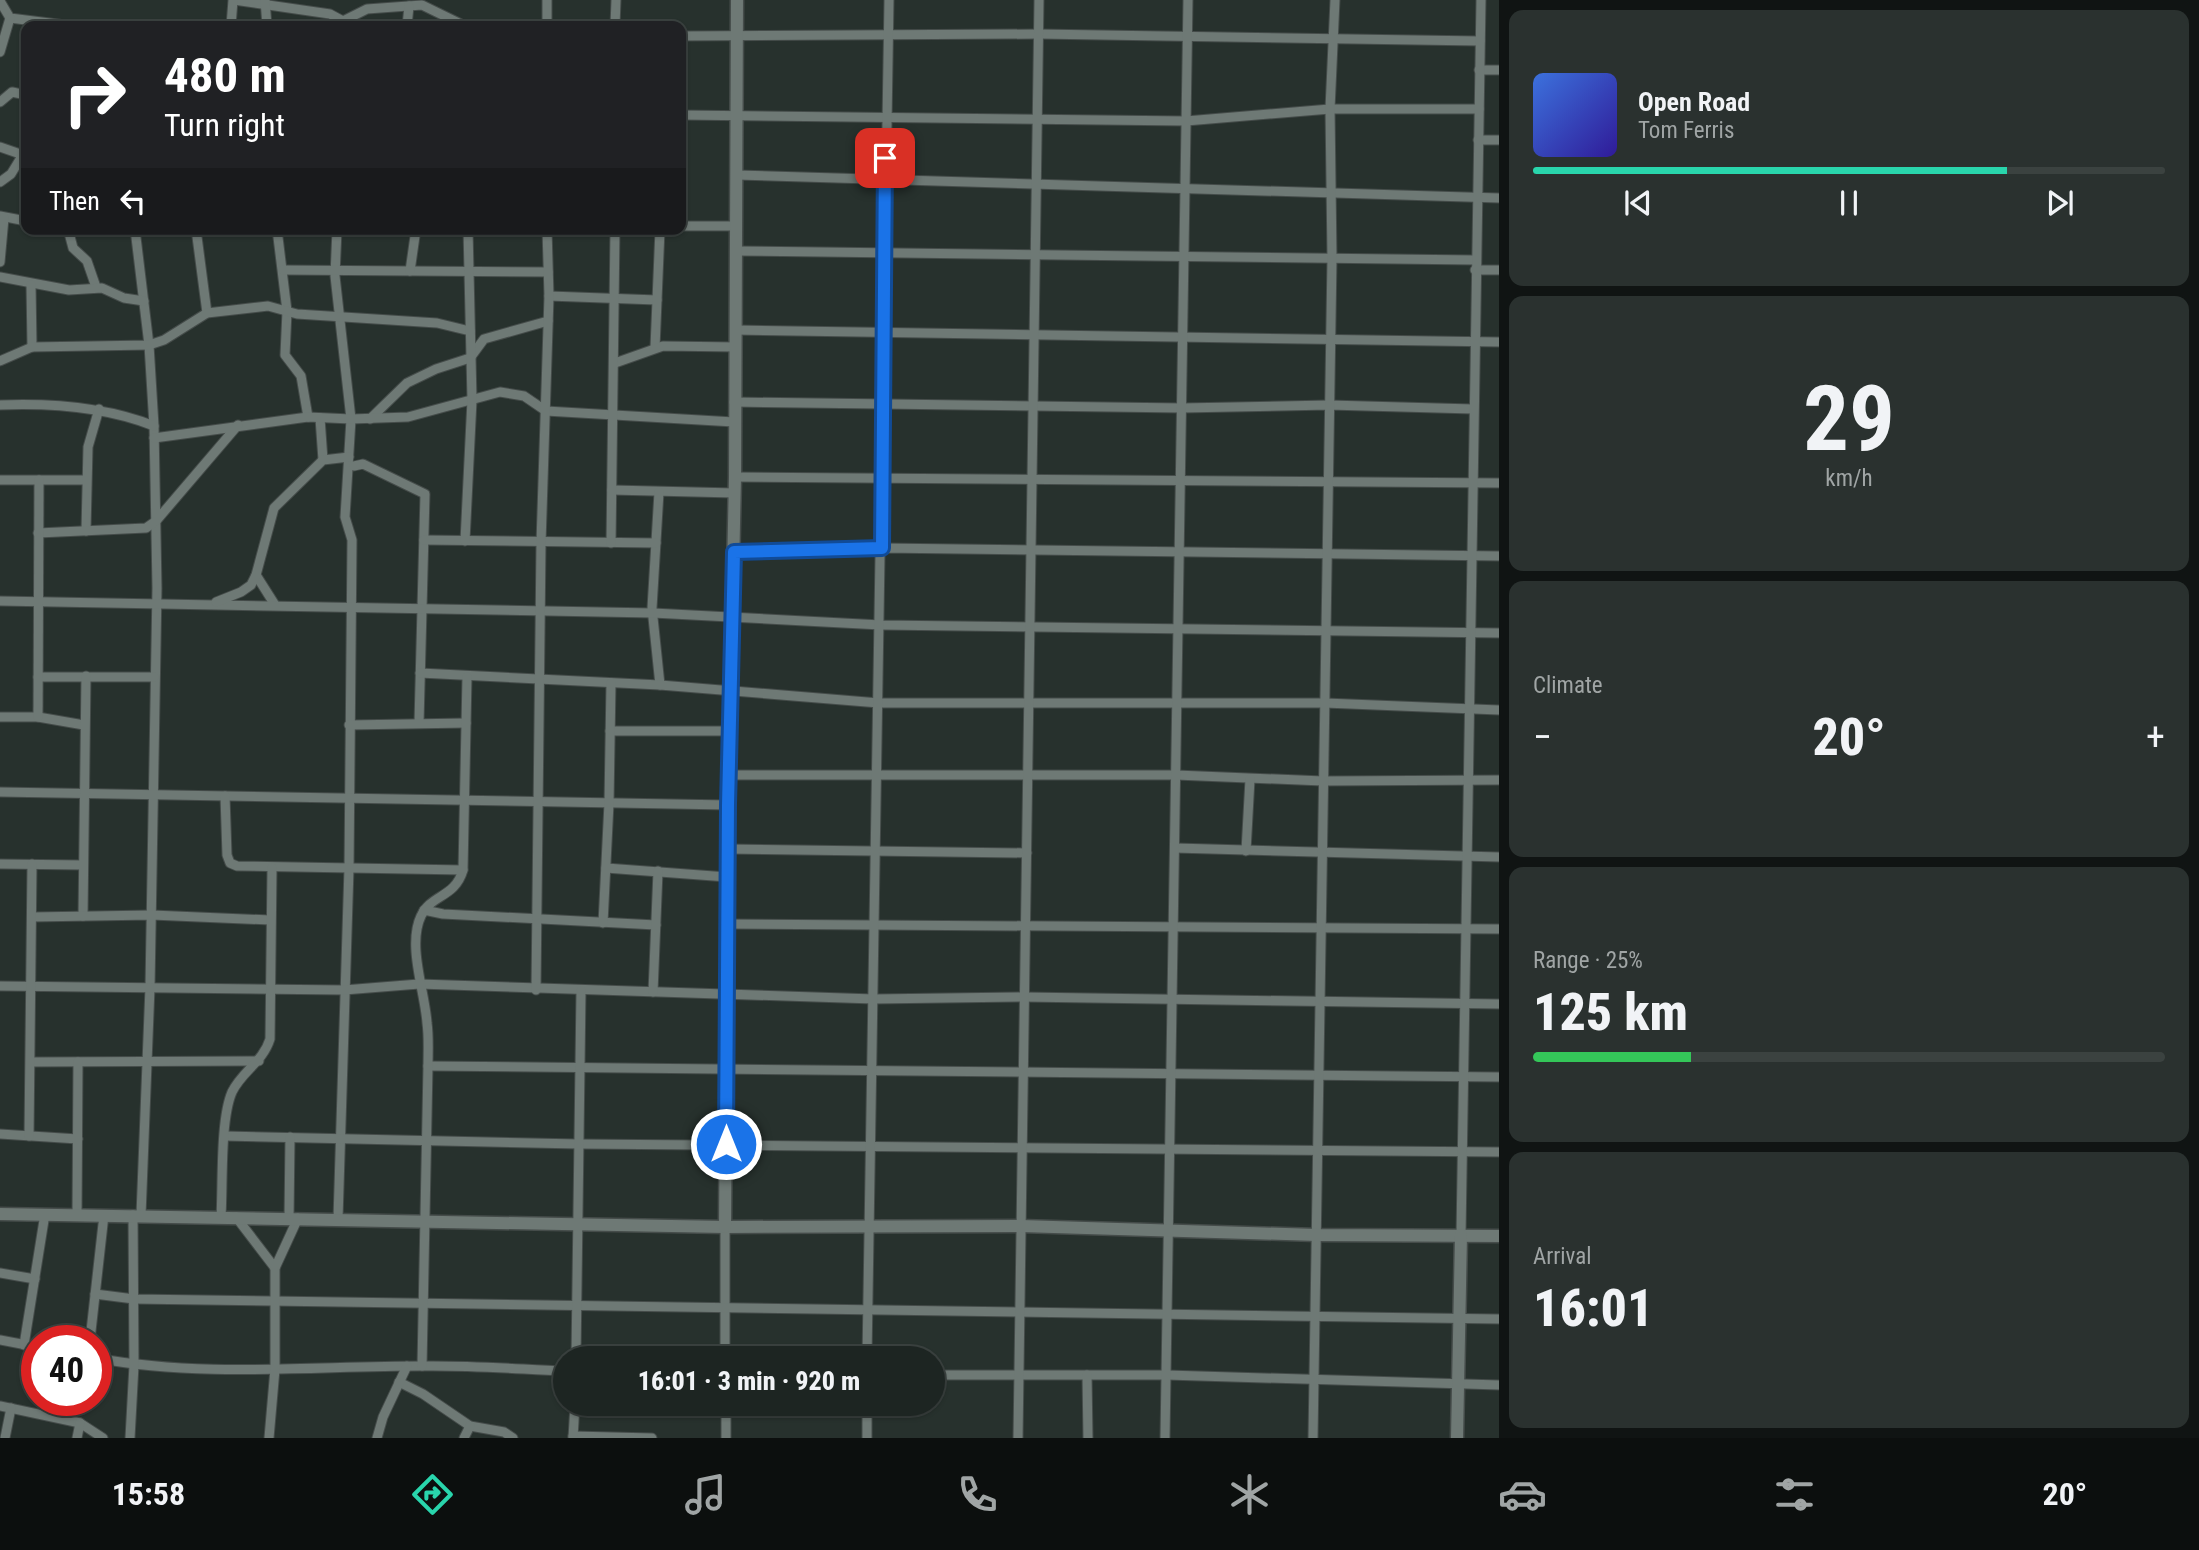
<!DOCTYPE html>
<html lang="en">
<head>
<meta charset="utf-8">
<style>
  body { margin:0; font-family:"Roboto Condensed",sans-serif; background:#2a312f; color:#f1f3f6; height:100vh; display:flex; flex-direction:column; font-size:26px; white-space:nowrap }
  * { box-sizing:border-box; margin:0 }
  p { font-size:23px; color:#a0a5a5 }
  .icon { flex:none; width:38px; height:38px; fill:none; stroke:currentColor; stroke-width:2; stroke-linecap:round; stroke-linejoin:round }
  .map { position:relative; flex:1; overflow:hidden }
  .panel { display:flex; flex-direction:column; gap:10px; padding:10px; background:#101413; width:700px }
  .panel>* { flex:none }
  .banner { position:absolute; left:21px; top:21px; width:665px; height:214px; border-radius:14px; box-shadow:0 2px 5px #0004,0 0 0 2px #3b4240; background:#202124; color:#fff; overflow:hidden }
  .speed { position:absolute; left:21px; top:1325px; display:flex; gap:14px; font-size:35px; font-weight:700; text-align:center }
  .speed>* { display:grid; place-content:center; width:91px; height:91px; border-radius:50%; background:#1d2522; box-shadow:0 2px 5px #0004,0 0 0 2px #3b4240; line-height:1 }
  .speed .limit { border:10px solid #d22; background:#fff; color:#111 }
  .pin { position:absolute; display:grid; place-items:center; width:60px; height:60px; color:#fff; margin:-30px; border-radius:14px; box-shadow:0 4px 10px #0006 }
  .me { position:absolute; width:77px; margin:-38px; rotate:0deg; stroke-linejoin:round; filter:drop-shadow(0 0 5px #0008) }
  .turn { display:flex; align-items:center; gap:24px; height:147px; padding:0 28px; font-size:32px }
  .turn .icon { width:91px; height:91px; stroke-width:2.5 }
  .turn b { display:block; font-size:49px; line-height:60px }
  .then { display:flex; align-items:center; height:66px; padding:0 28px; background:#0003; gap:14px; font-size:26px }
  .big { font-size:52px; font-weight:800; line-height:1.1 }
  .panel .tile { flex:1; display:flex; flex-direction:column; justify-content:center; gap:10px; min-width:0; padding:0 24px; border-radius:14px; background:#2a312f }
  .panel .dial { align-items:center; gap:0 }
  .dial b { font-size:91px; line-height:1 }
  .song { display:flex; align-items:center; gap:21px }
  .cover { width:84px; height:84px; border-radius:10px; background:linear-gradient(135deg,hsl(220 70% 55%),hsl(250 70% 35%)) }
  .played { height:7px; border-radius:4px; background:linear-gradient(90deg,#29d5ac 75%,#3b4240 75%) }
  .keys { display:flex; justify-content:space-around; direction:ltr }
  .heat { display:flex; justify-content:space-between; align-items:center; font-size:38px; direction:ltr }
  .charge { height:10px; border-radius:5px; background:linear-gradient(90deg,#34c759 25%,#3b4240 0) }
  .trip { position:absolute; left:553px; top:1346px; width:392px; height:70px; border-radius:35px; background:#1d2522; box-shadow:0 2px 5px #0004,0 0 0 2px #3b4240; font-weight:800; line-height:70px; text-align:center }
  .tabs { display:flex; height:112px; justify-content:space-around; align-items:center; background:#0c0f0e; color:#a0a5a5 }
  .tabs .icon { width:49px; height:49px }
  .tabs .current { color:#29d5ac }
  .tabs b { font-size:32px; color:#f1f3f6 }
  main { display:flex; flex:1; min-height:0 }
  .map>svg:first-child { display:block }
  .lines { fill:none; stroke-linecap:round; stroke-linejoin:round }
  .minor-casing { stroke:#454c4a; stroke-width:11 }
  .tertiary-casing { stroke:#454c4a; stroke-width:15 }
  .minor { stroke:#6e7975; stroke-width:9 }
  .tertiary { stroke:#6e7975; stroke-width:12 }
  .route-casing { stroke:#114b97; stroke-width:18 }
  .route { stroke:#1a73e8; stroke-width:12 }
</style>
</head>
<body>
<main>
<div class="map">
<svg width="1499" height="1438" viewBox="0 0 1499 1438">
  <rect width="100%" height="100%" fill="#27312d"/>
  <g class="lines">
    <defs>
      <g id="minor">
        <path d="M234,0l96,14 13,7 24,-12 55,-4 43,21"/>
        <path d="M265,0l2,26"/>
        <path d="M0,1l10,17 63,8"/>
        <path d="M231,26l2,-26"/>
        <path d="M407,26l2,-20"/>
        <path d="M547,26v-26"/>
        <path d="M615,26l1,-26"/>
        <path d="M681,36l358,-2 441,7"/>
        <path d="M0,52l10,-34"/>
        <path d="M1479,70h20"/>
        <path d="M0,102l12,-10 14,3"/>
        <path d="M681,115l505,6 144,-12h149"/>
        <path d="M1478,140h21"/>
        <path d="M0,147l26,9"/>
        <path d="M737,175l762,23"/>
        <path d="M0,182l11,-8 11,-18"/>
        <path d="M0,216l26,5"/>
        <path d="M681,226h56"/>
        <path d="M68,229l5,19 14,13 9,26"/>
        <path d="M135,229l14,116 5,81 3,162 -7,399 -9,228"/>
        <path d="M196,229l11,84"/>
        <path d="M277,229l10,82 -2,44 16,21 7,41"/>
        <path d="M337,229l-2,47 16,143 -6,98 7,23 -3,328 -11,351"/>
        <path d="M737,251l738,9"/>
        <path d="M0,262l4,-44"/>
        <path d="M283,270l265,2"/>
        <path d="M1475,270h24"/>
        <path d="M410,271l6,-42"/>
        <path d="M0,277l69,13 33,-2 22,10 20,3"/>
        <path d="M31,285l1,62"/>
        <path d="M549,296l108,4"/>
        <path d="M736,330l763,12"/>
        <path d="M655,348l5,-119"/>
        <path d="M0,361l32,-14 117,-2 15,-5 43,-27 61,-7 29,8 140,9 33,8"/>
        <path d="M615,363l48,-17 73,1"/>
        <path d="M734,402l448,6 147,-3 144,4"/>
        <path d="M0,405c52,-2 106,2 154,21"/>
        <path d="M320,418l3,42"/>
        <path d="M370,419l37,-36 29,-14 34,-11 14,-19 64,-18"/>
        <path d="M154,438l154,-21 43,2 57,-2 92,-25 24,4 22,15 188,11"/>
        <path d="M354,466l9,-2 62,30 -6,229"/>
        <path d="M735,477l764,6"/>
        <path d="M0,480h86"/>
        <path d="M612,490l123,3"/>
        <path d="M659,492l-7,116 8,77"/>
        <path d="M86,531l2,-84 11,-38"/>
        <path d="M38,533l108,-5 10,-7 82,-96"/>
        <path d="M424,540l232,3"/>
        <path d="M465,541l7,-141 -4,-171"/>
        <path d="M611,543l4,-314"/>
        <path d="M734,552l148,-4 617,8"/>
        <path d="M256,575l19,30"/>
        <path d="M0,601l653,12 228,12 618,8"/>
        <path d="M216,602l25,-10 10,-7 5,-10 18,-67 49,-48 26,-3"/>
        <path d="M420,673l240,12 219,18h446l174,7"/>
        <path d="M38,677h116"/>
        <path d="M0,717h38l46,8"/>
        <path d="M38,717l1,-237"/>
        <path d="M349,725l117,-2"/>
        <path d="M610,731h120"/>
        <path d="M728,775h448l147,6 176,-1"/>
        <path d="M0,792l728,13"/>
        <path d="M225,796l2,59 3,8 7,3 226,4"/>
        <path d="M1175,848l324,9"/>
        <path d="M728,849l299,4"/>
        <path d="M1246,851l4,-72"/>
        <path d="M0,864l83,1"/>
        <path d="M606,868l121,9"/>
        <path d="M424,910l19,4 213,11"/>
        <path d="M83,916l3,-240"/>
        <path d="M32,917l120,-2 118,5"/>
        <path d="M603,923l6,-120 2,-120"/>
        <path d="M727,924l772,5"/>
        <path d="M0,986l344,4 75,-6 455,15 150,-2 475,7"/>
        <path d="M536,990l5,-447 8,-247 -2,-67"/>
        <path d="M653,992l5,-121"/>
        <path d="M32,1062l227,-1"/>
        <path d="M428,1066l1071,11"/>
        <path d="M0,1134l78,5"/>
        <path d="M29,1136l3,-272"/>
        <path d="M225,1136l354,8 920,8"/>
        <path d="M77,1214l1,-152"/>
        <path d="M221,1217c2,-33 -1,-97 11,-125 10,-21 31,-30 38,-53l2,-171"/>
        <path d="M236,1217l39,51"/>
        <path d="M289,1218l1,-81"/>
        <path d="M725,1227v131"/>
        <path d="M1461,1235l20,-1235"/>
        <path d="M0,1273l35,6"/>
        <path d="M95,1294l39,5 1365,20"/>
        <path d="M0,1340l37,7"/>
        <path d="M90,1340l14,-125"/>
        <path d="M24,1345l21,-131"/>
        <path d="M96,1358c106,20 218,8 325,8 48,-1 96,3 144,5"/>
        <path d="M576,1358l5,-367"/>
        <path d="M867,1358l22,-1358"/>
        <path d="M422,1366l6,-300c0,-14 1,-29 -1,-43 -2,-31 -20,-78 -6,-107 10,-22 34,-18 42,-46l4,-193"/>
        <path d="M933,1375h234l332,10"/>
        <path d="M1087,1375l1,63"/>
        <path d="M399,1382l24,12 47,32 34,6 9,6"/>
        <path d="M726,1404v34"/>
        <path d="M0,1406l80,17 23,15"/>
        <path d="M573,1436l79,2"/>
        <path d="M5,1438l6,-30"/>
        <path d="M77,1438l3,-15"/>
        <path d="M130,1438l4,-73 -1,-150"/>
        <path d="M269,1438l6,-69v-101l23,-50"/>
        <path d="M377,1438l6,-21 24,-51"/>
        <path d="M464,1438l6,-12"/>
        <path d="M573,1438l2,-34"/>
        <path d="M867,1438v-34"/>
        <path d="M1018,1438l21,-1438"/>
        <path d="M1165,1438l23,-1438"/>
        <path d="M1313,1438l19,-1180 -2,-149 5,-109"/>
      </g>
      <g id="tertiary">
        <path d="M0,1214l725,13 296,-1 296,9 182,1"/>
        <path d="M725,1227l3,-422 7,-328 2,-477"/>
        <path d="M1457,1438l4,-203"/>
      </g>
    </defs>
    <use href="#minor" class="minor-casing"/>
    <use href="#tertiary" class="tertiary-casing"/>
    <use href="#minor" class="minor"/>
    <use href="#tertiary" class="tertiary"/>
  </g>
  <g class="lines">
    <defs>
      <path id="route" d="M726,1144l2,-339 6,-253 148,-4 3,-390"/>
    </defs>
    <use href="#route" class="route-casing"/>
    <use href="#route" class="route"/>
  </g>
</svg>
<div class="speed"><div class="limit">40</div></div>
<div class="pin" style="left:885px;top:158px;background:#d93025"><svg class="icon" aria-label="arrive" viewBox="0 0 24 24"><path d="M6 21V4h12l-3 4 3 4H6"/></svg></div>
<svg class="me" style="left:726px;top:1144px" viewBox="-20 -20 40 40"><circle r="17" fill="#1a73e8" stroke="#fff" stroke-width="3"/><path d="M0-11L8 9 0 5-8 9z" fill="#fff"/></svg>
<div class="trip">16:01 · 3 min · 920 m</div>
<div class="banner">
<div class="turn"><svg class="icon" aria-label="right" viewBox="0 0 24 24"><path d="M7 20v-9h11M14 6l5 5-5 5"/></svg><div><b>480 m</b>Turn right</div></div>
<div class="then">Then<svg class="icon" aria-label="left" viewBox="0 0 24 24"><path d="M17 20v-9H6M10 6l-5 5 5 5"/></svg></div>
</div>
</div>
<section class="panel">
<div class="tile">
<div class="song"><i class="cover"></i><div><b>Open Road</b><p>Tom Ferris</p></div></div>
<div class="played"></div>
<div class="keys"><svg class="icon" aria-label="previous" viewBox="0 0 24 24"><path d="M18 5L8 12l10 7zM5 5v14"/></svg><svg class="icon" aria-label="pause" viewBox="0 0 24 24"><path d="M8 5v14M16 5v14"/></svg><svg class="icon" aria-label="next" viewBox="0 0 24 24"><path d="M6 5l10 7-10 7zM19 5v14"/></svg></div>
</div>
<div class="tile dial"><b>29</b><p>km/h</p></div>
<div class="tile"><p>Climate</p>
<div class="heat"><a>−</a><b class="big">20°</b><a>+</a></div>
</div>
<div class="tile"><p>Range · 25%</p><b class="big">125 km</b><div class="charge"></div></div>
<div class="tile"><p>Arrival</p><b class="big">16:01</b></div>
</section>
</main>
<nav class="tabs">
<b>15:58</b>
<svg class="icon current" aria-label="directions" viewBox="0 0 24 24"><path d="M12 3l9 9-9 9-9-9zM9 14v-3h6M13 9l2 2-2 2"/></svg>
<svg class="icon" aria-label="music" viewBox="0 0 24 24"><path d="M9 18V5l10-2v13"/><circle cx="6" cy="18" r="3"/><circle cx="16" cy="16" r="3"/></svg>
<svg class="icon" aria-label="phone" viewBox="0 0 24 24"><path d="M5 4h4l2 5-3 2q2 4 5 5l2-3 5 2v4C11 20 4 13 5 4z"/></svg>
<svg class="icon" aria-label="climate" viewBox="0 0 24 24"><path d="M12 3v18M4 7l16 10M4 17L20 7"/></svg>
<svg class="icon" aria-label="car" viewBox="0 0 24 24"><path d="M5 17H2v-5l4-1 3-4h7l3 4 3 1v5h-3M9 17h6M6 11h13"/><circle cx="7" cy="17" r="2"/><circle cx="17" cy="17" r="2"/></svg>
<svg class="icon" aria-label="filters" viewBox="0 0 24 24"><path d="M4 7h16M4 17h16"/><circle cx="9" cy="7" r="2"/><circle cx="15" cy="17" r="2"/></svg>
<b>20°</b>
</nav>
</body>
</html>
